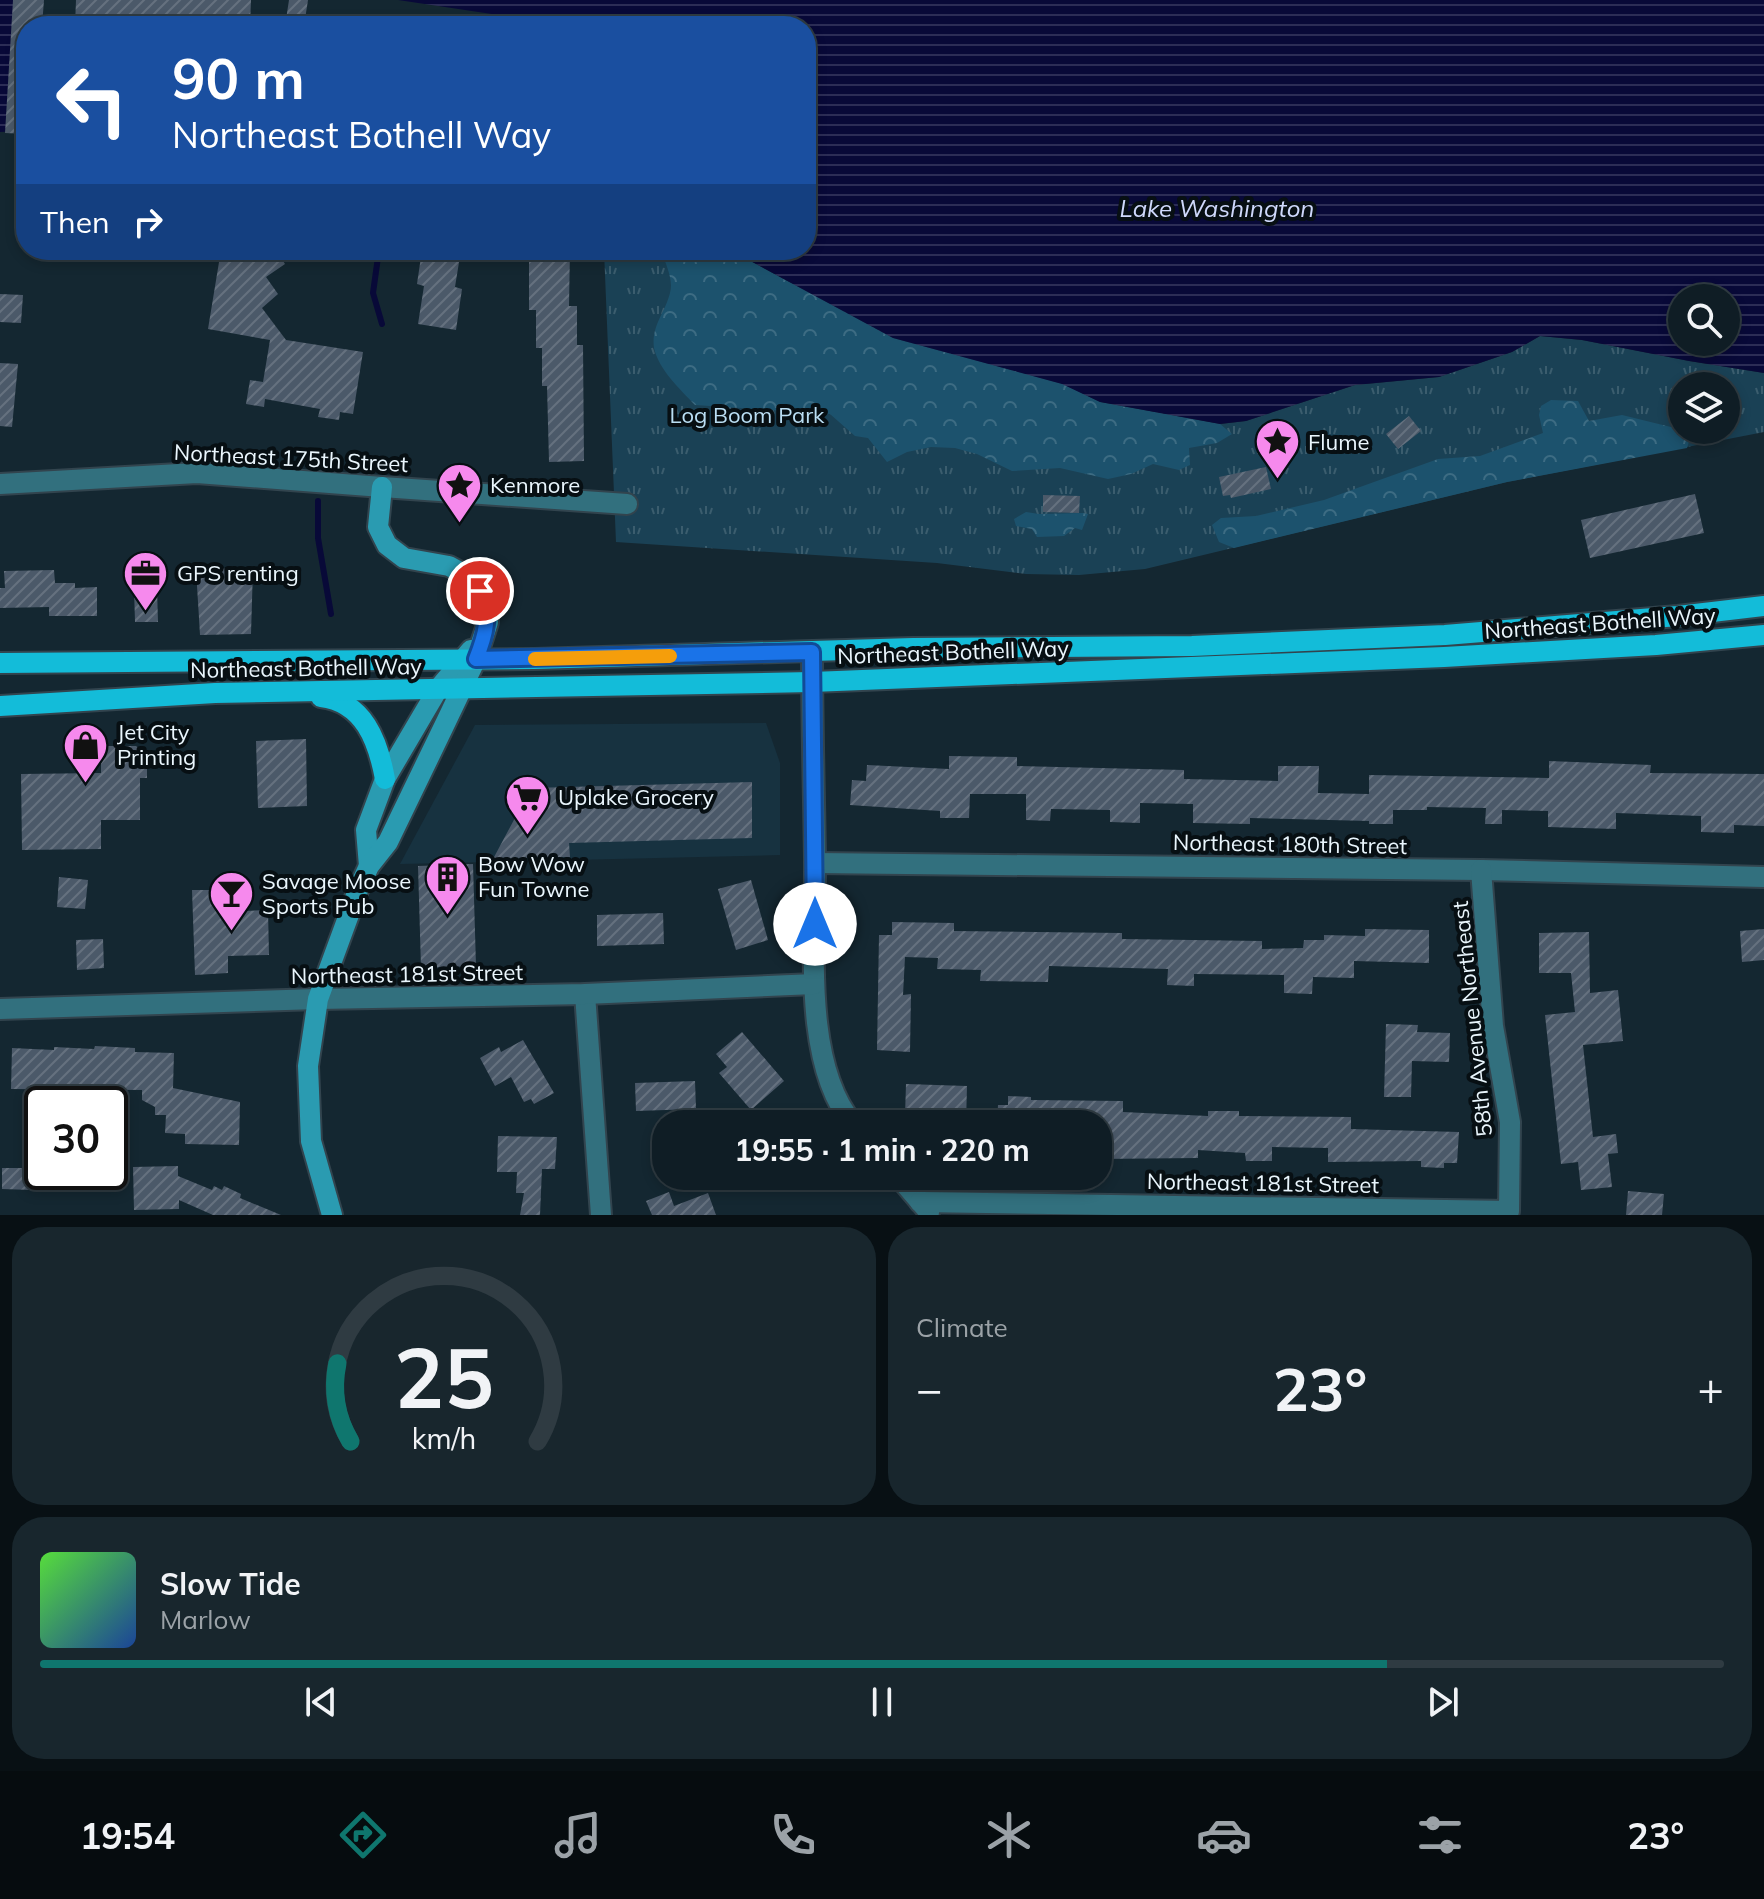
<!DOCTYPE html>
<html lang="en">
<head>
<meta charset="utf-8">
<style>
  body { margin:0; font-family:Mulish,sans-serif; background:#18262d; color:#f1f3f6; height:100vh; display:flex; flex-direction:column; font-size:30px; white-space:nowrap }
  * { box-sizing:border-box; margin:0 }
  p { font-size:26px; color:#9ba2a7 }
  .icon { flex:none; width:44px; height:44px; fill:none; stroke:currentColor; stroke-width:2; stroke-linecap:round; stroke-linejoin:round }
  .map { position:relative; height:1215px; overflow:hidden }
  .side { display:flex; flex-direction:column; gap:12px; padding:12px; background:#081014; flex:1 }
  .side>* { flex:none }
  .top-card { position:absolute; left:16px; top:16px; width:800px; height:244px; border-radius:32px; box-shadow:0 4px 12px #0003,0 0 0 2px #2f3b42; background:#1a4fa0; color:#fff; overflow:hidden }
  .buttons { position:absolute; left:1668px; top:284px; display:grid; gap:16px }
  .buttons a { display:grid; place-items:center; width:72px; height:72px; border-radius:50%; background:#0f1d25; box-shadow:0 4px 12px #0003,0 0 0 2px #2f3b42; font-size:40px }
  .speed { position:absolute; left:24px; top:1086px; display:flex; gap:16px; font-size:40px; font-weight:700; text-align:center }
  .speed>* { display:grid; place-content:center; width:104px; height:104px; border-radius:50%; background:#0f1d25; box-shadow:0 4px 12px #0003,0 0 0 2px #2f3b42; line-height:1 }
  .speed .limit { border:4px solid #111; border-radius:12px; background:#fff; color:#111 }
  .pin { position:absolute; display:grid; place-items:center; width:68px; height:68px; color:#fff; margin:-34px; border:4px solid #fff; border-radius:50%; box-shadow:0 2px 8px #0007 }
  .me { position:absolute; width:88px; margin:-44px; rotate:0deg; stroke-linejoin:round; filter:drop-shadow(0 0 6px #0008) }
  .turn { display:flex; align-items:center; gap:28px; height:168px; padding:0 24px; font-size:36px }
  .turn .icon { width:104px; height:104px; stroke-width:2.5 }
  .turn b { display:block; font-size:56px; line-height:68px }
  .then { display:flex; align-items:center; height:76px; padding:0 24px; background:#0003; gap:16px; font-size:30px }
  .big { font-size:60px; font-weight:700; line-height:1.1 }
  .side .widget { flex:1; display:flex; flex-direction:column; justify-content:center; gap:12px; min-width:0; padding:0 28px; border-radius:32px; background:#18262d }
  .side .dial { align-items:center; gap:0 }
  .dial svg { height:208px; overflow:visible; fill:none; stroke:#2f3b42; stroke-width:7; stroke-linecap:round; text-anchor:middle }
  .dial text { fill:#f1f3f6; stroke:none }
  .song { display:flex; align-items:center; gap:24px }
  .cover { width:96px; height:96px; border-radius:12px; background:linear-gradient(135deg,hsl(110 70% 55%),hsl(220 70% 35%)) }
  .played { height:8px; border-radius:4px; background:linear-gradient(90deg,#0f766e 80%,#2f3b42 80%) }
  .keys { display:flex; justify-content:space-around; direction:ltr }
  .heat { display:flex; justify-content:space-between; align-items:center; font-size:44px; direction:ltr }
  .side .tiles { flex:1; display:grid; gap:12px; grid-template-columns:1fr 1fr }
  .widget:last-child { grid-column:span 2 }
  .trip { position:absolute; left:652px; top:1110px; width:460px; height:80px; border-radius:32px; background:#0f1d25; box-shadow:0 4px 12px #0003,0 0 0 2px #2f3b42; font-weight:700; line-height:80px; text-align:center }
  .menu { display:flex; height:128px; justify-content:space-around; align-items:center; background:#060c0f; color:#9ba2a7 }
  .menu .icon { width:56px; height:56px }
  .menu .on { color:#0f766e }
  .menu b { font-size:36px; color:#f1f3f6 }
  .map>svg:first-child { display:block }
  .built { fill:#173240 }
  .grass { fill:url(#grass-tufts); fill-rule:evenodd }
  .forest { fill:url(#forest-crowns) }
  .water { fill:url(#water-rules); fill-rule:evenodd }
  .lines { fill:none; stroke-linecap:round; stroke-linejoin:round }
  .stream { stroke:#080938; stroke-width:6 }
  .building { fill:url(#building-hatch) }
  .minor-casing { stroke:#32444e; stroke-width:24 }
  .tertiary-casing { stroke:#32444e; stroke-width:24 }
  .secondary-casing { stroke:#32444e; stroke-width:24 }
  .primary-casing { stroke:#32444e; stroke-width:24 }
  .minor { stroke:#32707e; stroke-width:20 }
  .tertiary { stroke:#32707e; stroke-width:20 }
  .secondary { stroke:#2a9bb1; stroke-width:20 }
  .primary { stroke:#13bcd9; stroke-width:20 }
  .route-casing { stroke:#114b97; stroke-width:20 }
  .route { stroke:#1a73e8; stroke-width:14 }
  .slow { stroke:#f59e0b; stroke-width:14 }
  .labels { text-anchor:middle; stroke-width:8; stroke-linejoin:round; paint-order:stroke }
  .park-label { font-size:22px; fill:#badef3; stroke:#070f13 }
  .poi-label { font-size:22px; fill:#eaf6fd; stroke:#070f13; text-anchor:start }
  .street-label { font-size:22px; fill:#eaf6fd; stroke:#070f13 }
  .water-label { font-size:24px; font-style:italic; fill:#cfd9fb; stroke:#070f13 }
</style>
</head>
<body>
<div class="map">
<svg width="1764" height="1215" viewBox="0 0 1764 1215">
  <defs>
    <pattern id="grass-tufts" width="24" height="20" patternUnits="userSpaceOnUse" patternTransform="scale(2)"><rect width="24" height="20" fill="#1a4155"/><path d="M3 7l-1-3M5 7V3M7 7l1-3M15 17l-1-3M17 17v-4M19 17l1-3" fill="none" stroke="#3b5d6e"/></pattern>
    <pattern id="forest-crowns" width="20" height="18" patternUnits="userSpaceOnUse" patternTransform="scale(2)"><rect width="20" height="18" fill="#1c526d"/><path d="M2 6a3 3 0 1 1 6 0M12 15a3 3 0 1 1 6 0" fill="none" stroke="#3d6c83"/></pattern>
    <pattern id="water-rules" width="6" height="5" patternUnits="userSpaceOnUse" patternTransform="scale(2)"><rect width="6" height="5" fill="#080938"/><path d="M0 2.5h6" fill="none" stroke="#2c2d56"/></pattern>
    <pattern id="building-hatch" width="6" height="6" patternUnits="userSpaceOnUse" patternTransform="scale(2)"><rect width="6" height="6" fill="#4b5969"/><path d="M-1 1l2-2M0 6l6-6M5 7l2-2" fill="none" stroke="#65717f"/></pattern>
  </defs>
  <rect width="100%" height="100%" fill="#142731"/>
  <path class="built" d="M766,723l14,40v92l-380,9 75,-139z"/>
  <path class="grass" d="M604,250h126l56,31 277,103 37,18 120,22 26,-3 109,-36 84,-8 73,-25 28,-16 42,4 107,21 75,12v59l-257,50 -362,87 -66,6 -53,-1 -89,-11 -321,-21zM1682,386h44v44h-44z"/>
  <g class="forest">
    <path d="M661,250h69l163,88 170,46 37,18 120,22 12,10 -15,9 -28,5 1,17 -11,5 -26,-6 -22,10 -23,5 -48,-11 -48,3 -35,-17 -22,-6 -24,-1 -24,5 -20,10 -19,-24 -13,-2 -25,-22 -135,-9c-15,-16 -36,-35 -41,-57 -3,-22 11,-35 16,-55 4,-14 -5,-30 -9,-43z"/>
    <path d="M1551,400l27,1 11,20 33,-6 61,15 7,8 -3,10 -180,34 -273,66 -15,-6 -7,-17 9,-7 35,-2 68,-16 114,-41 42,-3 63,-23 -4,-18 2,-9z"/>
    <path d="M1026,512l13,2 44,-1 5,1 -6,16 -7,-2 -11,8 -27,1 -5,-8 -16,-3 -2,-7z"/>
  </g>
  <g class="water">
    <path d="M0,0h42l-16,26v105l-26,1z"/>
    <path d="M398,0h1366v373l-75,-12 -107,-21 -42,-4 -28,16 -73,25 -84,8 -109,36 -26,3 -120,-22 -38,-18 -169,-46 -163,-88h76v-224h-235zM1682,298h44v44h-44z"/>
  </g>
  <g class="lines">
    <g class="stream">
      <path d="M379,250l-6,43 9,31"/>
      <path d="M318,501v37l13,76"/>
    </g>
  </g>
  <g class="building">
    <path d="M13,0h31l-2,26h-16v108l-21,-1z"/>
    <path d="M76,0h175l-1,26h-175z"/>
    <path d="M289,0h19l-4,26h-19z"/>
    <path d="M221,250h55l9,14 -19,13 12,17 -16,14 24,32 77,12 -10,62 -13,-2 -1,8 -21,-3 2,-8 -55,-10 -1,8 -18,-3 4,-24 13,2 7,-42 -62,-11z"/>
    <path d="M422,250h39l-6,37 7,2 -6,41 -38,-6 6,-38 -7,-2z"/>
    <path d="M529,250h41l-1,56h8v39h6l1,116 -35,1 -2,-76h-5v-38h-6v-38h-7z"/>
    <path d="M0,294l23,1 -2,28 -21,-1z"/>
    <path d="M0,363l18,1 -6,63 -12,-1z"/>
    <path d="M1409,416l12,15 -23,18 -12,-15z"/>
    <path d="M1266,467l5,22 -40,9 -1,-3 -7,1 -4,-19z"/>
    <path d="M1695,494l9,39 -114,25 -9,-38z"/>
    <path d="M1043,495l37,1 -1,17 -36,-1z"/>
    <path d="M253,568l-2,66 -51,1 -4,-66z"/>
    <path d="M54,570l1,13h20v5l22,-1v29h-48v-9l-49,1v-20h5l-1,-17z"/>
    <path d="M157,588l1,34h-23l-1,-33z"/>
    <path d="M306,739l1,67 -49,2 -2,-67z"/>
    <path d="M101,746h35l11,9v23h-7v42h-39v29l-79,1 -1,-76 80,-1z"/>
    <path d="M949,756l68,1v9l167,4v9l94,2v-15h41l-1,27 51,1v-19l180,3v-17l102,4 -1,8 114,1v52l-30,-1v8l-33,-1v-16l-85,-3v16l-68,-2v-16l-46,-1v14h-17l1,-16 -59,-1v3h-34v14h-24v-3l-119,-3v6l-57,-1v-19l-53,-1v20l-30,-1v-12l-59,-1 -1,12 -24,-1v-26h-56l-1,24h-29v-7l-90,-6 2,-25 14,1 1,-16 82,4z"/>
    <path d="M752,782v56l-183,5 1,14 -77,2 38,-71z"/>
    <path d="M473,864l3,102 -55,2 -3,-102z"/>
    <path d="M59,877l29,3 -3,29 -28,-2z"/>
    <path d="M751,880l17,60 -32,10 -18,-61z"/>
    <path d="M192,890h29l1,22 46,-2 1,45 -41,1v17l-33,2z"/>
    <path d="M663,913l1,31 -67,2v-31z"/>
    <path d="M892,922l62,1v8l168,2v6l140,2v8l41,-1 1,-8h20v-5l41,1v-7l64,1v33l-75,-2v17l-41,-1 -1,17 -28,-1v-18l-90,-1v12l-27,-1 1,-16 -119,-3 -1,16 -68,-1 1,-11 -44,-1 1,-11 -33,-1 -2,38 8,-1 -1,58 -33,-2 2,-115h13z"/>
    <path d="M1764,929v31l-22,2 -2,-31z"/>
    <path d="M1589,932l1,61 28,-3 5,51 -40,4 10,92 23,-3 2,19 -10,1 4,33 -31,3 -3,-28 -17,2 -16,-149 30,-3 -4,-39h-32v-40z"/>
    <path d="M103,939l1,29 -27,2 -1,-30z"/>
    <path d="M1386,1024l32,1 -1,7 33,1 -1,29 -37,-1 -1,36h-27z"/>
    <path d="M742,1032l42,49 -33,29 -32,-37 8,-6 -11,-13z"/>
    <path d="M523,1040l31,53 -20,11 -3,-5 -7,3 -13,-25 -16,9 -15,-28 19,-11 2,5z"/>
    <path d="M95,1046l40,2v4l39,1 -1,35 67,14 -1,43 -54,-1v-10l-20,-1 1,-18h-11v-8l-13,-7v-10l-131,-1 1,-41 42,2v-3l40,2z"/>
    <path d="M695,1081l1,28 -60,2 -1,-28z"/>
    <path d="M906,1084l61,2 -1,38h-26l1,-7 -36,-1z"/>
    <path d="M1008,1096l23,1v3l92,1v11l85,4v-5h31v5l112,1v12l108,3 -2,31h-13v5l-23,-1v-6l-93,1v-14l-56,-1v14h-26l-1,-8 -47,-3v8l-100,1v-35h-101l1,-19h10z"/>
    <path d="M498,1136l59,1 -2,32h-13l-2,46h-20l4,-22h-8l1,-21h-20z"/>
    <path d="M178,1166v10l34,14 2,-4 8,4 2,-4 17,8 -1,4 41,17h-68l-34,-15v9l-45,1 -1,-43z"/>
    <path d="M2,1168h29v22l-29,-1z"/>
    <path d="M1628,1191l36,3 -2,21h-36z"/>
    <path d="M669,1192l5,14 34,-13 8,22h-64l-6,-14z"/>
  </g>
  <g class="lines">
    <defs>
      <g id="minor">
        <path d="M382,487l245,17"/>
        <path d="M812,652c0,69 2,138 3,207 1,77 -14,203 38,265"/>
        <path d="M815,863l666,7 283,7"/>
        <path d="M585,994l16,221"/>
        <path d="M318,999l267,-5 229,-10"/>
        <path d="M898,1176l31,36"/>
        <path d="M920,1202l589,9 1,-89 -17,-96 -12,-156"/>
      </g>
      <g id="tertiary">
        <path d="M0,484l197,-11 185,14"/>
        <path d="M0,1009l318,-10"/>
      </g>
      <g id="secondary">
        <path d="M369,866l-3,-36 19,-51 53,-90 33,-39"/>
        <path d="M332,1215l-21,-74 -3,-75 10,-67 40,-109 11,-24 19,-24 56,-116 32,-67 12,-37 -3,-19 -12,-24 -24,-13 -45,-8 -17,-13 -9,-18 4,-40"/>
      </g>
      <g id="primary">
        <path d="M0,663l534,-4 379,-11 279,-2 253,-11 233,-19 86,-10"/>
        <path d="M321,697c43,5 57,44 64,82"/>
        <path d="M0,706l215,-13 597,-11 632,-25 212,-12 108,-10"/>
      </g>
    </defs>
    <use href="#minor" class="minor-casing"/>
    <use href="#tertiary" class="tertiary-casing"/>
    <use href="#secondary" class="secondary-casing"/>
    <use href="#primary" class="primary-casing"/>
    <use href="#minor" class="minor"/>
    <use href="#tertiary" class="tertiary"/>
    <use href="#secondary" class="secondary"/>
    <use href="#primary" class="primary"/>
  </g>
  <g class="lines">
    <defs>
      <path id="route" d="M480,591c11,25 6,43 -4,68l336,-7 3,272"/>
    </defs>
    <use href="#route" class="route-casing"/>
    <use href="#route" class="route"/>
    <path class="slow" d="M535,659l135,-3"/>
  </g>
  <defs>
    <symbol id="sight-pin" viewBox="-11 -11 22 30"><path d="M0 17L-7.5 6A9.5 9.5 0 1 1 7.5 6Z" fill="#f689ed" stroke="#070f13"/><path d="M0-6L1.8-2.2L6-1.7L2.9 1.2L3.7 5.4L0 3.3L-3.7 5.4L-2.9 1.2L-6-1.7L-1.8-2.2Z" fill="#111"/></symbol>
    <symbol id="office-pin" viewBox="-11 -11 22 30"><path d="M0 17L-7.5 6A9.5 9.5 0 1 1 7.5 6Z" fill="#f689ed" stroke="#070f13"/><path d="M-6-3h4V-5.5h4V-3h4V5H-6ZM-1-4.5V-3h2v-1.5ZM-6 0V1H6V0Z" fill="#111"/></symbol>
    <symbol id="shop-pin" viewBox="-11 -11 22 30"><path d="M0 17L-7.5 6A9.5 9.5 0 1 1 7.5 6Z" fill="#f689ed" stroke="#070f13"/><path d="M-5-2.5h2.3a2.7 3.5 0 0 1 5.4 0H5L5.5 6h-11ZM-1.5-2.5h3a1.5 2.3 0 0 0-3 0Z" fill="#111"/></symbol>
    <symbol id="supermarket-pin" viewBox="-11 -11 22 30"><path d="M0 17L-7.5 6A9.5 9.5 0 1 1 7.5 6Z" fill="#f689ed" stroke="#070f13"/><path d="M-6-5.5h2.5l.6 2H6L4.5 2H-2.5L-4.4-4H-6ZM-1.5 3.2a1.3 1.3 0 1 0 .1 0ZM3 3.2a1.3 1.3 0 1 0 .1 0Z" fill="#111"/></symbol>
    <symbol id="building-pin" viewBox="-11 -11 22 30"><path d="M0 17L-7.5 6A9.5 9.5 0 1 1 7.5 6Z" fill="#f689ed" stroke="#070f13"/><path d="M-4-6H4V6H1V3H-1V6H-4ZM-2.5-4.3h1.7v1.8h-1.7ZM.8-4.3h1.7v1.8H.8ZM-2.5-1h1.7V.8h-1.7ZM.8-1h1.7V.8H.8Z" fill="#111"/></symbol>
    <symbol id="bar-pin" viewBox="-11 -11 22 30"><path d="M0 17L-7.5 6A9.5 9.5 0 1 1 7.5 6Z" fill="#f689ed" stroke="#070f13"/><path d="M-6-5H6L.8 .8V4.5H3.5V6h-7V4.5H-.8V.8Z" fill="#111"/></symbol>
  </defs>
  <g fill-rule="evenodd">
    <use href="#sight-pin" x="1252" y="416" width="51" height="69"/>
    <use href="#sight-pin" x="434" y="460" width="51" height="69"/>
    <use href="#office-pin" x="120" y="548" width="51" height="69"/>
    <use href="#shop-pin" x="60" y="720" width="51" height="69"/>
    <use href="#supermarket-pin" x="502" y="772" width="51" height="69"/>
    <use href="#building-pin" x="422" y="852" width="51" height="69"/>
    <use href="#bar-pin" x="206" y="868" width="51" height="69"/>
  </g>
  <g class="labels">
    <g class="park-label">
      <text x="747" y="423">Log Boom Park</text>
    </g>
    <g class="poi-label">
      <text x="1308" y="450">Flume</text>
      <text x="490" y="493">Kenmore</text>
      <text x="177" y="581">GPS renting</text>
      <text x="117" y="740">Jet City<tspan x="117" dy="25">Printing</tspan></text>
      <text x="558" y="805">Uplake Grocery</text>
      <text x="478" y="872">Bow Wow<tspan x="478" dy="25">Fun Towne</tspan></text>
      <text x="262" y="889">Savage Moose<tspan x="262" dy="25">Sports Pub</tspan></text>
    </g>
    <g class="street-label">
      <text transform="translate(291 458) rotate(3)" y="8">Northeast 175th Street</text>
      <text transform="translate(1600 623) rotate(-4)" y="8">Northeast Bothell Way</text>
      <text transform="translate(953 652) rotate(-2)" y="8">Northeast Bothell Way</text>
      <text transform="translate(306 668) rotate(-1)" y="8">Northeast Bothell Way</text>
      <text transform="translate(1290 844) rotate(1)" y="8">Northeast 180th Street</text>
      <text transform="translate(407 974) rotate(-1)" y="8">Northeast 181st Street</text>
      <text transform="translate(1472 1019) rotate(-96)" y="8">58th Avenue Northeast</text>
      <text transform="translate(1263 1183) rotate(1)" y="8">Northeast 181st Street</text>
    </g>
    <g class="water-label">
      <text x="1217" y="217">Lake Washington</text>
    </g>
  </g>
</svg>
<div class="buttons">
<a><svg class="icon" aria-label="search" viewBox="0 0 24 24"><circle cx="10" cy="10" r="6"/><path d="M15 15l6 6"/></svg></a>
<a><svg class="icon" aria-label="layers" viewBox="0 0 24 24"><path d="M12 4l9 5-9 5-9-5zM3 14l9 5 9-5"/></svg></a>
</div>
<div class="speed"><div class="limit">30</div></div>
<div class="pin" style="left:480px;top:591px;background:#d93025"><svg class="icon" aria-label="arrive" viewBox="0 0 24 24"><path d="M6 21V4h12l-3 4 3 4H6"/></svg></div>
<svg class="me" style="left:815px;top:924px" viewBox="-20 -20 40 40"><circle r="19" fill="#fff"/><path d="M0-13L10 11 0 6-10 11z" fill="#1a73e8"/></svg>
<div class="trip">19:55 · 1 min · 220 m</div>
<div class="top-card">
<div class="turn"><svg class="icon" aria-label="left" viewBox="0 0 24 24"><path d="M17 20v-9H6M10 6l-5 5 5 5"/></svg><div><b>90 m</b>Northeast Bothell Way</div></div>
<div class="then">Then<svg class="icon" aria-label="right" viewBox="0 0 24 24"><path d="M7 20v-9h11M14 6l5 5-5 5"/></svg></div>
</div>
</div>
<section class="side">
<div class="tiles">
<div class="widget dial"><svg viewBox="0 0 100 80">
<path d="M14 69A42 42 0 1 1 86 69"/>
<path d="M14 69A42 42 0 0 1 9 39" stroke="#0f766e"/>
<text x="50" y="56" font-size="32" font-weight="700">25</text>
<text x="50" y="72" font-size="11">km/h</text>
</svg></div>
<div class="widget"><p>Climate</p>
<div class="heat"><a>−</a><b class="big">23°</b><a>+</a></div>
</div>
<div class="widget">
<div class="song"><i class="cover"></i><div><b>Slow Tide</b><p>Marlow</p></div></div>
<div class="played"></div>
<div class="keys"><svg class="icon" aria-label="previous" viewBox="0 0 24 24"><path d="M18 5L8 12l10 7zM5 5v14"/></svg><svg class="icon" aria-label="pause" viewBox="0 0 24 24"><path d="M8 5v14M16 5v14"/></svg><svg class="icon" aria-label="next" viewBox="0 0 24 24"><path d="M6 5l10 7-10 7zM19 5v14"/></svg></div>
</div>
</div>
</section>
<nav class="menu">
<b>19:54</b>
<svg class="icon on" aria-label="directions" viewBox="0 0 24 24"><path d="M12 3l9 9-9 9-9-9zM9 14v-3h6M13 9l2 2-2 2"/></svg>
<svg class="icon" aria-label="music" viewBox="0 0 24 24"><path d="M9 18V5l10-2v13"/><circle cx="6" cy="18" r="3"/><circle cx="16" cy="16" r="3"/></svg>
<svg class="icon" aria-label="phone" viewBox="0 0 24 24"><path d="M5 4h4l2 5-3 2q2 4 5 5l2-3 5 2v4C11 20 4 13 5 4z"/></svg>
<svg class="icon" aria-label="climate" viewBox="0 0 24 24"><path d="M12 3v18M4 7l16 10M4 17L20 7"/></svg>
<svg class="icon" aria-label="car" viewBox="0 0 24 24"><path d="M5 17H2v-5l4-1 3-4h7l3 4 3 1v5h-3M9 17h6M6 11h13"/><circle cx="7" cy="17" r="2"/><circle cx="17" cy="17" r="2"/></svg>
<svg class="icon" aria-label="filters" viewBox="0 0 24 24"><path d="M4 7h16M4 17h16"/><circle cx="9" cy="7" r="2"/><circle cx="15" cy="17" r="2"/></svg>
<b>23°</b>
</nav>
</body>
</html>
